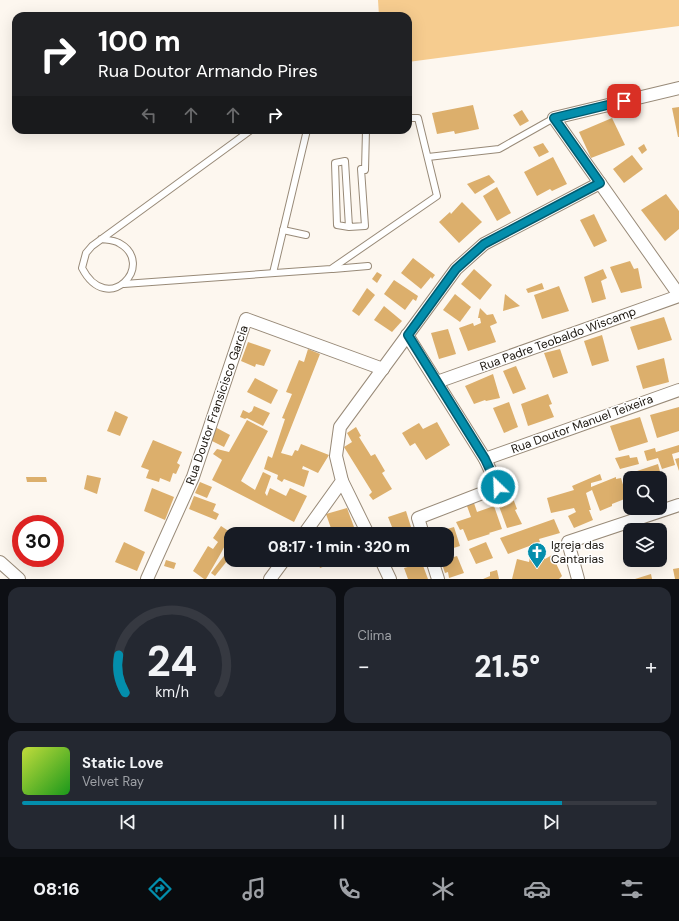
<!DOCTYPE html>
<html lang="pt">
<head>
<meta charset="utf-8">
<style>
  body { margin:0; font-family:"DM Sans",sans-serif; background:#242831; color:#f1f3f6; height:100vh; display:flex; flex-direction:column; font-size:15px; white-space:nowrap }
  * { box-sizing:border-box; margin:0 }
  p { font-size:13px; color:#9ea1a6 }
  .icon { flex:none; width:22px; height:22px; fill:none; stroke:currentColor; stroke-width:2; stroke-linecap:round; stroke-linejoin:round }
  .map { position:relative; height:579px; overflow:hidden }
  .side { display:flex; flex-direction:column; gap:8px; padding:8px; background:#0d0f14; flex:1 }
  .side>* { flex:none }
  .hud { position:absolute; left:12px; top:12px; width:400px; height:122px; border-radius:12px; box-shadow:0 4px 16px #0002; background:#202124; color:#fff; overflow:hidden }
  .tools { position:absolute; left:623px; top:471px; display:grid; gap:8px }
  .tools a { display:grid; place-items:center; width:44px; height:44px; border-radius:8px; background:#171b24; box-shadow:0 4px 16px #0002; font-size:20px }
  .speed { position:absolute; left:12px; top:515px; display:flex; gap:8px; font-size:20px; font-weight:700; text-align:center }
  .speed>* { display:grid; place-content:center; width:52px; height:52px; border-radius:50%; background:#171b24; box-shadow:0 4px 16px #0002; line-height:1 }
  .speed .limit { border:6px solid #d22; background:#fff; color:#111 }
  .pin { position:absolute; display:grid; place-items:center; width:34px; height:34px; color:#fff; margin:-17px; border-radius:8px; box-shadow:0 2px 6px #0006 }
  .me { position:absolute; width:44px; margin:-22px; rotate:336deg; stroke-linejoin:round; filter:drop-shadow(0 0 3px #0008) }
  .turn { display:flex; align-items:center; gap:14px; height:84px; padding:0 20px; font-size:18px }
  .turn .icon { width:52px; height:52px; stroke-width:2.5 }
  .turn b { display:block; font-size:28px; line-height:34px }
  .lanes { display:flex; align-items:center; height:38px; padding:0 20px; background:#0003; justify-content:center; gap:20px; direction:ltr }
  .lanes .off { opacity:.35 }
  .big { font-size:30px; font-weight:800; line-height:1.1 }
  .side .card { flex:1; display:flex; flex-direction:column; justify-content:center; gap:6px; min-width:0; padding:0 14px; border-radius:12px; background:#242831 }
  .side .dial { align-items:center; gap:0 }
  .dial svg { height:104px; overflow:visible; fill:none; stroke:#363941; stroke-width:7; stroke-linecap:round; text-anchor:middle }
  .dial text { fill:#f1f3f6; stroke:none }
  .song { display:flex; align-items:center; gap:12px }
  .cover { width:48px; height:48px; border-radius:6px; background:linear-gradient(135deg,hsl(70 70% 55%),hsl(120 70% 35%)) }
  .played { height:4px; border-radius:2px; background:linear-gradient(90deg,#038eac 85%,#363941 85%) }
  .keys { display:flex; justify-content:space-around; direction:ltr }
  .heat { display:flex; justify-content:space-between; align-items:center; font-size:22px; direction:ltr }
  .side .tiles { flex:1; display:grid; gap:8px; grid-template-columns:1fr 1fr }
  .card:last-child { grid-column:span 2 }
  .trip { position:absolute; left:224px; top:527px; width:230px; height:40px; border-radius:12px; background:#171b24; box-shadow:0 4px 16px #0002; font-weight:800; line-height:40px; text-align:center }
  .menu { display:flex; height:64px; justify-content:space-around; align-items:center; background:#090b0e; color:#9ea1a6 }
  .menu .icon { width:28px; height:28px }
  .menu .active { color:#038eac }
  .menu b { font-size:18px; color:#f1f3f6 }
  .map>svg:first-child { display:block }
  .green { fill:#f6cc8f }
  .building { fill:#dcaf6c }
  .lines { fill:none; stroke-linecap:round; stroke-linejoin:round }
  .service-casing { stroke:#988a78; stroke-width:8 }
  .minor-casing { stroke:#988a78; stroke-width:14 }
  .service { stroke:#fff; stroke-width:6 }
  .minor { stroke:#fff; stroke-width:12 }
  .route-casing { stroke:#025c70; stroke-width:10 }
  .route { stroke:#038eac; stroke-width:7 }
  .labels { text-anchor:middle; stroke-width:3; stroke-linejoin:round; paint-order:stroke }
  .street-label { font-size:12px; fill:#1b160f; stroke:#fff }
  .poi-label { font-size:12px; fill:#1b160f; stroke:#fff; text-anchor:start }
</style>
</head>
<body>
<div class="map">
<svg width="679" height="579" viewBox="0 0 679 579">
  <rect width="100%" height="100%" fill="#fdf7ef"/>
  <path class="green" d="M378,0h301v26l-271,36v-46h-29z"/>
  <g class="building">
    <path d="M473,105l6,24 -24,5 -1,-3 -17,3 -5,-21z"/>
    <path d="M679,107v30h-1l-6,-29z"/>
    <path d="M522,110l7,11 -9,5 -7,-11z"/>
    <path d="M612,118l13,27 -34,13 -12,-26z"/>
    <path d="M543,143l6,9 -10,5 -6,-10z"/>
    <path d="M644,144l3,6 -5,4 -4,-6z"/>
    <path d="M632,155l11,14 -19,14 -11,-14z"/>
    <path d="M553,157l14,27 -15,7 -2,-2 -13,7 -13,-24z"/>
    <path d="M489,175l6,7 -20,12 -8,-10z"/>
    <path d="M497,187l14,26 -14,8 -14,-25z"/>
    <path d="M666,194l13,17v18l-14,12 -24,-31z"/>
    <path d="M462,202l20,20 -23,21 -20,-21 11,-10 1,2z"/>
    <path d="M594,214l13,27 -13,6 -14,-27z"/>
    <path d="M413,258l22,17 -3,4 -1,-2 -10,12 -20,-16z"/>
    <path d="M630,261l4,8 4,-1 4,20 -21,5 -11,-26z"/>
    <path d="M474,269l18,16 -12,15 -19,-16z"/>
    <path d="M603,269l4,9 -6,3 5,18 -14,4 -8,-26z"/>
    <path d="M377,272l5,3 -5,8 -5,-4z"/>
    <path d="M394,280l24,16 -2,5 -3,-2 -8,11 -21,-16z"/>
    <path d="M542,283l2,6 -16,4 -2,-4z"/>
    <path d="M559,286l10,25 -27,8 -8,-24z"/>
    <path d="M367,288l8,7 -16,21 -7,-5z"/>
    <path d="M455,294l16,13 -11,15 -17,-12z"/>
    <path d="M505,294l15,12 -17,5z"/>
    <path d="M384,306l18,15 -10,11 -18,-12z"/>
    <path d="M480,308l7,7 6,-1 4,9 -7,3 6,16 -28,9 -9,-23 14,-5 1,3 7,-3 -1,-5h-2z"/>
    <path d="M664,317l8,23 -34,10 -8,-23z"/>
    <path d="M448,329l8,25 -17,5 -8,-26z"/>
    <path d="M602,335l7,26 -17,5 -8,-25z"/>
    <path d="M248,342l23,8 -7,16 -8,-2 -1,3 -14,-6z"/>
    <path d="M308,349l12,5 -39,99 11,3 3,-6 3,1 3,-7 28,11 -11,18 -15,-7 -1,3 7,2 -5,16 -20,-8 -2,3 -5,-3 1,-4 -14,-6 4,-13 4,2 13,-39 -3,-1 10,-24 -6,-2 13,-32 5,2z"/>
    <path d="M560,349l8,24 -15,5 -9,-25z"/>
    <path d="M664,358l5,24 -26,7 -7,-23z"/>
    <path d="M516,366l10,23 -13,5 -10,-23z"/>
    <path d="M493,374l7,24 -14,3 -1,-1 -11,4 -9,-18z"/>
    <path d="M255,378l23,12 -7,14 -24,-12z"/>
    <path d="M548,394l4,10 -3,1 5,12 -26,9 -7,-22z"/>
    <path d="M509,402l9,25 -14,6 -11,-25z"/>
    <path d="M254,406l16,7 -7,13 -16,-8 -2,1 -5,-2 3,-7 6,3 3,-2z"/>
    <path d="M679,407v24l-22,7 -7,-23z"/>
    <path d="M115,411l13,6 -8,19 -13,-5z"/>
    <path d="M640,417l8,25 -29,9 -9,-25z"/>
    <path d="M247,420l21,11 -27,50 14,9 8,-18 8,4 -6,17 2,3 3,-8 16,8 4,-8 17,8 -13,26 -82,-42 10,-20 -9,-6 4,-5 12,3z"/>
    <path d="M437,422l13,23 -24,15 -11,-17 -5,3 -8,-13 17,-10 4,6z"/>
    <path d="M215,427l15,8 -6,12 -14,-7z"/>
    <path d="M356,427l5,9 -2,1 12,19 4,-2 10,17 -3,2 10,16 -19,11 -4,-5 3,-3 -28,-45 8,-5 -5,-9z"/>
    <path d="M153,440l29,12 -5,11 3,2 -4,9 -3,-1 -3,9 -10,-4 -1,4 -13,-4 3,-8 -8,-3z"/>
    <path d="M679,445v7l-7,2 3,11 -13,4 -4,-11 -11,3 -3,-10 11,-3 1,4z"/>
    <path d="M629,455l1,3 7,-1 2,7 -19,5 -5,-11z"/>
    <path d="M679,458v13l-4,-12z"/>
    <path d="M658,464l6,23 -4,1v-10h-28l-1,-5z"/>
    <path d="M600,474l2,6 -11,3v4l25,-10v2l5,-1 6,20 -15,6v2l-12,5 -8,-21 -6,3 5,17h-2l4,10 -19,8 -6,-12 8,-4 -2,-4 -23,5 -4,-15 27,-8 -2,-4z"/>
    <path d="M87,475l14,3 -4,16 -13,-5z"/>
    <path d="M26,477h20l1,5h-20z"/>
    <path d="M200,482l12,5 -5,11 -12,-5z"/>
    <path d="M152,488l22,9 -9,23 -21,-9z"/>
    <path d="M511,493l6,16 -2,1 7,14 -15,4 -11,-30z"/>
    <path d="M194,496l22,8 -3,7 6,3 -3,6 -27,-11z"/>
    <path d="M474,503l3,9 17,-6 8,23 -13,4 1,1 -22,7 -5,-12 -3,1 -4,-8 15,-5 -4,-11z"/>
    <path d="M347,508l7,19 -21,7 -7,-20z"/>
    <path d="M406,511l5,16 -17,5 -6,-15z"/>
    <path d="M554,519l6,14 -21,6 1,3 -32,12 -8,-16z"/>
    <path d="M221,526l12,8h-2l-10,19 -15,26h-2l-11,-8 15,-25 5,3 5,-7 -5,-4z"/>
    <path d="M454,527l6,19 -13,4v-16h-16l-1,-3 3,-3 4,4z"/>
    <path d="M124,542l21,10 -8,19 -22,-9z"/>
    <path d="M486,542l7,16 -17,6 -7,-15z"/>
    <path d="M227,552l4,4 -16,20 -4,-3z"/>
    <path d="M542,554l3,5 7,-4 10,21 -3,3h-47l5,-20 12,3 1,-5 5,1z"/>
    <path d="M457,556l7,17 -15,5 -1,-6 -3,1 -4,-12z"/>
    <path d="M166,560l10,3 -2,6 -10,-3z"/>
    <path d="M312,560h23l1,2 -16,6 -3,-8 -4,2z"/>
    <path d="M422,563l6,16h-20l-4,-11z"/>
    <path d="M679,568v11h-4l-2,-10z"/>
    <path d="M497,570l2,9h-16l7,-3v-4z"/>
    <path d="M651,574l1,5h-17z"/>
  </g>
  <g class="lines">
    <defs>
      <g id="service">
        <path d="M428,157l71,-8 55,-31"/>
        <path d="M349,227l-12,-2 -2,-62 10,-2 4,66 16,-1 -4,-57 4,1 1,-40"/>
        <path d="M283,230l23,5"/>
        <path d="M101,239c6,1 13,1 18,4 38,21 -11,75 -37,25l4,-15 6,-7 159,-116"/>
        <path d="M333,269l35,-3"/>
        <path d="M273,273l34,-143"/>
        <path d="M124,284l207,-15 106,-73 -19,-78h-10"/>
      </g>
      <g id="minor">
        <path d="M679,88l-125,30 125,177"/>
        <path d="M407,335l78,124 13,28 -80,31 5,16"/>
        <path d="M437,382l242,-86"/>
        <path d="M485,459l194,-69"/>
        <path d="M342,481l26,53"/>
        <path d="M304,534l38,-53 -6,-25 4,-29 116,-158 28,-25 116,-61"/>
        <path d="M381,560l9,19"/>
        <path d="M432,560l6,19"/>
        <path d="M0,562l19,17"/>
        <path d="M147,579l46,-102 53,-158 137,50"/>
        <path d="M270,579l14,-19"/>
        <path d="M578,579l-10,-37 111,-37"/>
      </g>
    </defs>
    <use href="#service" class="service-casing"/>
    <use href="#minor" class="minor-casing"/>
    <use href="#service" class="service"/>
    <use href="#minor" class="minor"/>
  </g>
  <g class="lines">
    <defs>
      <path id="route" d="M498,487l-13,-28 -77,-124 48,-66 28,-25 116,-61 -46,-65 70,-17"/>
    </defs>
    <use href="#route" class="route-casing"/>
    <use href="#route" class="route"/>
  </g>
  <defs>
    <symbol id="church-pin" viewBox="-11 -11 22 30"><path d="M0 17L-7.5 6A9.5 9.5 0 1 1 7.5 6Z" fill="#038eac" stroke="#fff"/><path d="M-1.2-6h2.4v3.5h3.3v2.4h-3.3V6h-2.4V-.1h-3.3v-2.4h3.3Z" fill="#fff"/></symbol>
  </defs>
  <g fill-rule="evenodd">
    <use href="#church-pin" x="526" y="541" width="22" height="30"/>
  </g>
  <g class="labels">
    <g class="street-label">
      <text transform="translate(558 339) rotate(-20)" y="4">Rua Padre Teobaldo Wiscamp</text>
      <text transform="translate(217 405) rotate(-71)" y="4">Rua Doutor Fransicisco Garcia</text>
      <text transform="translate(582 424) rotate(-20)" y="4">Rua Doutor Manuel Teixeira</text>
    </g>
    <g class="poi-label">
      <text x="551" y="549">Igreja das<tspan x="551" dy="14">Cantarias</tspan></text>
    </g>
  </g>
</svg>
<div class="tools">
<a><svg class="icon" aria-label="search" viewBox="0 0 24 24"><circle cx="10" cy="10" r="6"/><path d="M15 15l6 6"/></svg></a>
<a><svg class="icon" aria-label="layers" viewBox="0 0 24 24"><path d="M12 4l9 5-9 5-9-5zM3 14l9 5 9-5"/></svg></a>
</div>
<div class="speed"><div class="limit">30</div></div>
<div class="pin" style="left:624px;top:101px;background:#d93025"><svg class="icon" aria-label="arrive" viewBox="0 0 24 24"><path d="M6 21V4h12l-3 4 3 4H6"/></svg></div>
<svg class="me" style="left:498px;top:487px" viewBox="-20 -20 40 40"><circle r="17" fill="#038eac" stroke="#fff" stroke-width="3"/><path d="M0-11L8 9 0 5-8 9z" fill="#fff"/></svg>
<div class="trip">08:17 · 1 min · 320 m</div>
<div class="hud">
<div class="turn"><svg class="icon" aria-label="right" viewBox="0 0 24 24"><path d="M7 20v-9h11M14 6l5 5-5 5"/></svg><div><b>100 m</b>Rua Doutor Armando Pires</div></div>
<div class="lanes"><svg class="icon off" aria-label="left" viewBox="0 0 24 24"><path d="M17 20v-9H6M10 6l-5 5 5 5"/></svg><svg class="icon off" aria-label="ahead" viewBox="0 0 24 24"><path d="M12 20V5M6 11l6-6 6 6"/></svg><svg class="icon off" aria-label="ahead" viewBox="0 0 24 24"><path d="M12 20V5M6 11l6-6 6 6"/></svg><svg class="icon" aria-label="right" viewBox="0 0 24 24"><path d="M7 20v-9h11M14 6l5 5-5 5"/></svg></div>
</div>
</div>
<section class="side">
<div class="tiles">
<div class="card dial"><svg viewBox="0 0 100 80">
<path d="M14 69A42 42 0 1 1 86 69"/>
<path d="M14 69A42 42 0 0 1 9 40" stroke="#038eac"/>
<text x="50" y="56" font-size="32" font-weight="700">24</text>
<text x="50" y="72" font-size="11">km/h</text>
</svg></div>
<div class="card"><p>Clima</p>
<div class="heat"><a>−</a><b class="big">21.5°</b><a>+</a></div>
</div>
<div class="card">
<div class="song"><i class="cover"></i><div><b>Static Love</b><p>Velvet Ray</p></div></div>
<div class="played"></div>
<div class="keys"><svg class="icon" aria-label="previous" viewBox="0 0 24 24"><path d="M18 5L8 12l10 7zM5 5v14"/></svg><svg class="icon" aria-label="pause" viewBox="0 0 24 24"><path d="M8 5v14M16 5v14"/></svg><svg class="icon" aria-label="next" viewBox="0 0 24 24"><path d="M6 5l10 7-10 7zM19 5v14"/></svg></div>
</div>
</div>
</section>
<nav class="menu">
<b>08:16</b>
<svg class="icon active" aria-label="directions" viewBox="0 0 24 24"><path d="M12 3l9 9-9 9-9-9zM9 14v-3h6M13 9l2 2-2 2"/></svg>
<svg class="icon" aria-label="music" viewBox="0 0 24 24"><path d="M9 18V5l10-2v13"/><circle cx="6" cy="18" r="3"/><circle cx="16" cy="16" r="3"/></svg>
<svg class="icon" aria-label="phone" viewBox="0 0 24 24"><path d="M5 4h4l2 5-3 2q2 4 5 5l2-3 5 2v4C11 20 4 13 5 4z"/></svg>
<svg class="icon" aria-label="climate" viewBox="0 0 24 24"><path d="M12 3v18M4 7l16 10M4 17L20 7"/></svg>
<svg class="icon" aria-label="car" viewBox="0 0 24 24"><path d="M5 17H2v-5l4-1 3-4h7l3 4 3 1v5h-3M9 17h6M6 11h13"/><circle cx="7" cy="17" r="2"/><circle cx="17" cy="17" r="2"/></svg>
<svg class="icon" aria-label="filters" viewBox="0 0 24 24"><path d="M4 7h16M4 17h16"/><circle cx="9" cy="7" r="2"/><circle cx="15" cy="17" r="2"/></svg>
</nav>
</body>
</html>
